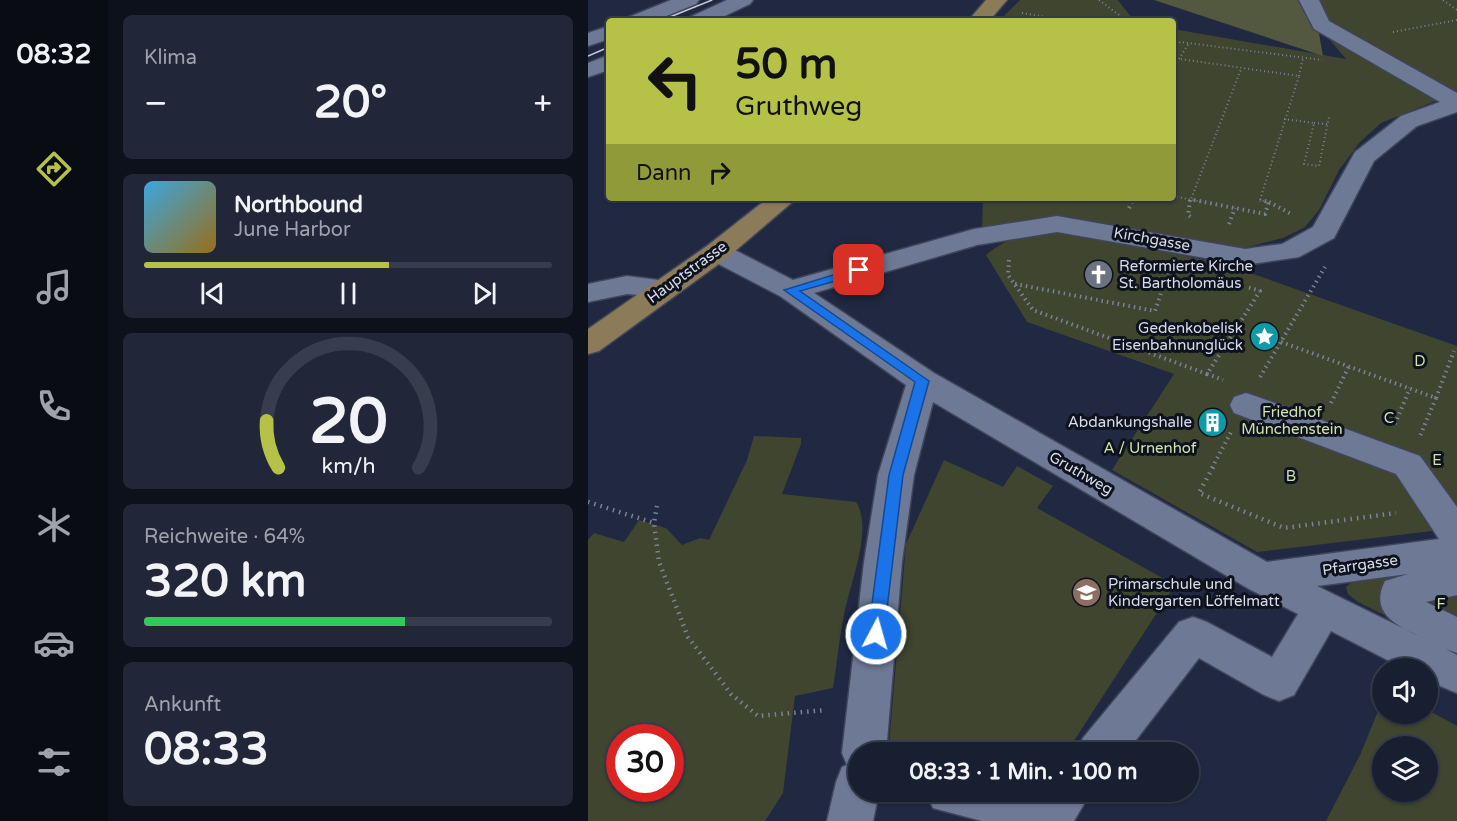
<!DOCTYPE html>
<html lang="de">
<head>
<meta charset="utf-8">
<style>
  body { margin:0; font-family:"Varela Round",sans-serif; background:#212739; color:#f1f3f6; height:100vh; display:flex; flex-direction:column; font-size:22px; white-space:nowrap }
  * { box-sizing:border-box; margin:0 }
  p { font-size:20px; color:#9fa2ab }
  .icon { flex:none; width:33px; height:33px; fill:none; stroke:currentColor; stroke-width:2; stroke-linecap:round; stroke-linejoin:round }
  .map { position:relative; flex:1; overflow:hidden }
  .sheet { display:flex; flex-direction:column; gap:15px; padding:15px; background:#0d111b; width:480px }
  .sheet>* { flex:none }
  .hud { position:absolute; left:18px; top:18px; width:570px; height:183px; border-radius:6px; box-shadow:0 2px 4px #0004,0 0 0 2px #363d4d; background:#b6c148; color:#111; overflow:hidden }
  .tools { position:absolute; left:784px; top:658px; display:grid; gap:12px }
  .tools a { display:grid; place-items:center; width:66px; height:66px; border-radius:50%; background:#181f31; box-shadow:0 2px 4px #0004,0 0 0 2px #363d4d; font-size:30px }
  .speed { position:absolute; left:18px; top:724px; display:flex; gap:12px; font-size:30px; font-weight:700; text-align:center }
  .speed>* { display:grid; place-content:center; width:78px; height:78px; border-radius:50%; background:#181f31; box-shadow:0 2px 4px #0004,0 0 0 2px #363d4d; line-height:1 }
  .speed .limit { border:9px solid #d22; background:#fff; color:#111 }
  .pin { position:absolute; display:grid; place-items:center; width:51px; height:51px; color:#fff; margin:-26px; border-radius:12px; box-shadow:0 3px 9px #0006 }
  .me { position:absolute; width:66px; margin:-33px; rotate:6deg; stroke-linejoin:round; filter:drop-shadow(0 0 4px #0008) }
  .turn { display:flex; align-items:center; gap:21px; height:126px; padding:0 30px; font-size:27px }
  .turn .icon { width:78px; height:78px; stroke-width:2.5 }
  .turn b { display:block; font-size:42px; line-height:51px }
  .then { display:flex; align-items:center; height:57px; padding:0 30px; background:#0003; gap:12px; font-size:22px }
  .big { font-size:45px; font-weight:700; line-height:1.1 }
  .sheet .card { flex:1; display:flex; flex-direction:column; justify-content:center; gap:9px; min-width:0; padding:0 21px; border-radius:9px; background:#212739 }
  .sheet .dial { align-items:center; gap:0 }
  .dial svg { height:156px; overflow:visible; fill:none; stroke:#363d4d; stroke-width:7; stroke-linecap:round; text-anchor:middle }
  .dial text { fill:#f1f3f6; stroke:none }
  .song { display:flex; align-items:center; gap:18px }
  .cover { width:72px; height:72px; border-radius:9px; background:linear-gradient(135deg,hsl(200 70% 55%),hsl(40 70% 35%)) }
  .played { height:6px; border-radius:3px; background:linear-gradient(90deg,#b6c148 60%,#363d4d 60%) }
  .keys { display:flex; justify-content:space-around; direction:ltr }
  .heat { display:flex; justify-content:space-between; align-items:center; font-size:33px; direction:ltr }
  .charge { height:9px; border-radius:4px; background:linear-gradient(90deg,#34c759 64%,#363d4d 0) }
  .trip { position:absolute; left:260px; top:742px; width:351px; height:60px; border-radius:30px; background:#181f31; box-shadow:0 2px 4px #0004,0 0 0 2px #363d4d; font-weight:700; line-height:60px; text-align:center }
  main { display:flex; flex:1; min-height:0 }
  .dock { display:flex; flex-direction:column; width:108px; justify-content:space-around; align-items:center; background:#0a0c14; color:#9fa2ab }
  .dock .icon { width:42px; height:42px }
  .dock .active { color:#b6c148 }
  .dock b { font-size:27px; color:#f1f3f6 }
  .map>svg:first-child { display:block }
  .green { fill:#3f452f; fill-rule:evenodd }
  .forest { fill:#52593f }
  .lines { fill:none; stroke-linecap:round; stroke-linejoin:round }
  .minor-casing { stroke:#3f465a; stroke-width:3 }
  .major-casing { stroke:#3f465a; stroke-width:3 }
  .path-far2 { stroke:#7a8295; stroke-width:2; stroke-dasharray:1 3; stroke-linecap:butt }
  .path-far1 { stroke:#7a8295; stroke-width:4; stroke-dasharray:1.5 4; stroke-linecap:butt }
  .path { stroke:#7a8295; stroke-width:4.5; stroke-dasharray:1.5 5; stroke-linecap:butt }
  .minor { fill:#6e7995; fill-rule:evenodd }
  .major { fill:#8b7b58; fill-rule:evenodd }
  .tram { stroke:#c4cbdb; stroke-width:1.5 }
  .route { fill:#1a73e8; stroke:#114b97; stroke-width:1.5 }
  .labels { text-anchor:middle; stroke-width:6; stroke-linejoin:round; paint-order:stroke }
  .street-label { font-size:15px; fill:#d6ddec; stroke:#0e121d }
  .poi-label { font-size:15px; fill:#d6ddec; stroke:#0e121d; text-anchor:start }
  .park-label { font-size:15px; fill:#d2e2ad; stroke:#0e121d }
</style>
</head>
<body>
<main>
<nav class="dock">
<b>08:32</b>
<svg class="icon active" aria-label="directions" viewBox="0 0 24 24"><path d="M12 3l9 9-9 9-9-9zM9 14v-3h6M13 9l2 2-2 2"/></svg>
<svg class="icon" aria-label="music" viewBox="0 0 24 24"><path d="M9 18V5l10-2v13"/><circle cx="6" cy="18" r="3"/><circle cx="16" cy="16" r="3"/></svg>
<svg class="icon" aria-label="phone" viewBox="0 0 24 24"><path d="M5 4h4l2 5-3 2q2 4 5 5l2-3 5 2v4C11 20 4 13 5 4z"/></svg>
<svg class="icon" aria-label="climate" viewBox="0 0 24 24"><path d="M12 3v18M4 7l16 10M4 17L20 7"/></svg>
<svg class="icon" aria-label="car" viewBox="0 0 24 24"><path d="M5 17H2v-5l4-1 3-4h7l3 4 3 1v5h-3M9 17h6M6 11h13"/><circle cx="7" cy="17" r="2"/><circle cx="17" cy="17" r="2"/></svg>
<svg class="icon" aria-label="filters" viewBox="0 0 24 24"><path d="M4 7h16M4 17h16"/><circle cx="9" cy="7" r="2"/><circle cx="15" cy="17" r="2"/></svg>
</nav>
<section class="sheet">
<div class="card"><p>Klima</p>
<div class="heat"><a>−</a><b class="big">20°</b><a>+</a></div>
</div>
<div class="card">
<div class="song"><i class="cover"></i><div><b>Northbound</b><p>June Harbor</p></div></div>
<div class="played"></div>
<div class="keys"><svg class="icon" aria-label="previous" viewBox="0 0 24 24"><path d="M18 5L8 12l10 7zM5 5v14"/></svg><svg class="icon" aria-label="pause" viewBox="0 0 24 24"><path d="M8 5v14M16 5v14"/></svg><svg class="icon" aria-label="next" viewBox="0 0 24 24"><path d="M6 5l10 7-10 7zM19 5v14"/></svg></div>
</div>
<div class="card dial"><svg viewBox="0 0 100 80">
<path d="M14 69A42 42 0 1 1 86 69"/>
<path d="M14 69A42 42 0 0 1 8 45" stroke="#b6c148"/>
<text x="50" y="56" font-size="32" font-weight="700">20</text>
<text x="50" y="72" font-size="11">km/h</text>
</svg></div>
<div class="card"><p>Reichweite · 64%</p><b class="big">320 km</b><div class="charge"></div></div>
<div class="card"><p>Ankunft</p><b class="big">08:33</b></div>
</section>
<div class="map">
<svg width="869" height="821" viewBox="0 0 869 821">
  <rect width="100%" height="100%" fill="#202941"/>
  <g class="green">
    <path d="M432,0h98l16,21h-117l-14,-4z"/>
    <path d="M708,0h161v92l-76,31 -21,19 -21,28 -20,40 -14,17 -22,11 -43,11 -188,-32 -70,12 1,-31h190v-169l173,30z"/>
    <path d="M478,232l159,32 232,82v182l-200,24 -145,-82 62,-96 -147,-52 -41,-67c23,-20 50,-22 80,-23z"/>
    <path d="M166,436l47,2v6l-19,50 74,8c18,26 -7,84 -12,113 -5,24 -7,49 -11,73l-38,8 -12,97 -18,28h-177v-281l6,-7 30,9 15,-22 27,8 16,17 18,-7 9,2 38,-80zM32,738h50v51h-50z"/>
    <path d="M356,460l59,27 14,-21 36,20 -16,22 138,77 -109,168h-154l-23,-8 17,-201z"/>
    <path d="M869,568v83l-99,-49 -10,-8 -2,-7 6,-5z"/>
    <path d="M795,699v15h45v-4l29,16v95h-131l34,-66zM795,747h45v45h-45z"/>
  </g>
  <path class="forest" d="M566,0h151l13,28 5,28z"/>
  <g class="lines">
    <defs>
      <g id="minor">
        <path d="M83,0h28l-3,4 -42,17h-28l3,-4z"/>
        <path d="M139,0h26l-3,4 -36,17h-27l3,-4z"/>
        <path d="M711,0h20l10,21 128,72v19l-40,14 -43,35 -40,77 -35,19 -54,8 -188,-33 -80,13 -163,48 120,80 333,189 172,-23 -43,-65 -162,-61 -4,-8 4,-8 12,-4 12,4 162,59 37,51v88l-31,7 31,15v36l-11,-4 11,6v38l-29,-12v-12h-23l-74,-38 -37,64 -15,6 -15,-6 -65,-37 -73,95h-49l6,-15 96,-116 14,-5 14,5 65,35 26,-43 -49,-25 -316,-187 -19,73 -12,87 -16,191h-28v39h21l-6,29h-46l9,-39 6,-15 5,-2 -5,-12 22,-191 14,-87 28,-90 -126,-89 -73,-38 -4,-6 4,-6 10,-2 10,2 66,34 181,-51 83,-13 188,33 37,-5 31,-17 42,-75 46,-36 39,-14 -126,-73zM820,574l-23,7c-17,34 15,46 40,58l-108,-53z"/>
        <path d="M21,26v13l-21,7v-13z"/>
        <path d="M21,55v15l-21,7v-14z"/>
        <path d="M39,276l47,6 5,6 -5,6 -10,3 -37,-3 -39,8v-18z"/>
        <path d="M338,792h165l-17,29h-92l-49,-13z"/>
      </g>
      <g id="major">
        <path d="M398,0h21l-18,21h-21z"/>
        <path d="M180,198h29l-70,60 -128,93 -11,3v-25l119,-83z"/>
      </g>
    </defs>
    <use href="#minor" class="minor-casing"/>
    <use href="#major" class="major-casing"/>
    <g class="path-far2">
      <path d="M511,0l28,21"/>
      <path d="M855,0l14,10"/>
      <path d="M434,13l48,8"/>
      <path d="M805,32l64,-12"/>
      <path d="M585,45l4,1 3,-4 142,18"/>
      <path d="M585,58l126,18 -39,124 7,2"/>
      <path d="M591,59l10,-16"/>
      <path d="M711,76l4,-18"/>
      <path d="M696,119l30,4 -10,41 15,2 10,-49"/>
      <path d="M726,123l13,1"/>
      <path d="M585,196l29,6"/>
      <path d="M544,202l2,-4"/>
      <path d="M602,202l51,-133"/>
    </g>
    <g class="path-far1">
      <path d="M602,200l-2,15 4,3"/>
      <path d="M606,200l71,14 4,-12 -9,-2"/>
      <path d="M681,202l24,13"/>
      <path d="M541,208l4,-8"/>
      <path d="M641,224l6,-16"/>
      <path d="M421,260l-1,15 25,35 174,64 53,-83 -13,-4"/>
      <path d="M427,284l140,27 13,-39"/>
      <path d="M693,342l155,56 -16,38"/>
      <path d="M619,374l16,6"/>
      <path d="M672,377l65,-110"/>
      <path d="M848,398l18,-47"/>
      <path d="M743,403l18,-37"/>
      <path d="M807,424l15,-36"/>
      <path d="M624,468l19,-36"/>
    </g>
    <g class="path">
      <path d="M625,467l-14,26 85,35 112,-15"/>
      <path d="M0,502l66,21"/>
      <path d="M69,506l-3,17 5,39 29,75 43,57 27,22 68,-6"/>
    </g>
    <use href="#minor" class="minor"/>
    <use href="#major" class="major"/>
    <g class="tram">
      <path d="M72,21l52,-21"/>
      <path d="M0,56l21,-9"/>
    </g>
  </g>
  <path class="route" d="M271,267l6,3 -1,3 -64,18 129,90 -26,94 -19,159 -2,5h-12l-2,-5 21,-159 26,-93 -131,-92z"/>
  <defs>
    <symbol id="church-disc" viewBox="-11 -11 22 22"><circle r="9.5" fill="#6b7280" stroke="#0e121d"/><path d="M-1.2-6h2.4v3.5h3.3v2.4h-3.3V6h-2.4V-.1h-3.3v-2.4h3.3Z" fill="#fff"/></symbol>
    <symbol id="sight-disc" viewBox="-11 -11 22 22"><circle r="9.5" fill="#0f9aa8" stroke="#0e121d"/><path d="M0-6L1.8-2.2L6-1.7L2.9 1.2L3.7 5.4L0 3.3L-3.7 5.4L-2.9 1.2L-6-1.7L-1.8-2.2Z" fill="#fff"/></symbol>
    <symbol id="building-disc" viewBox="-11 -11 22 22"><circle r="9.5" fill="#0f9aa8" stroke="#0e121d"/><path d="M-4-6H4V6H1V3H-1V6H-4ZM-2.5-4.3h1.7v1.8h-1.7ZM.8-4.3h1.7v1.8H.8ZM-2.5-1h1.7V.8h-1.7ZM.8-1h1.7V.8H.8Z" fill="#fff"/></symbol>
    <symbol id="school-disc" viewBox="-11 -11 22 22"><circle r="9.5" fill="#8d6e63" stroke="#0e121d"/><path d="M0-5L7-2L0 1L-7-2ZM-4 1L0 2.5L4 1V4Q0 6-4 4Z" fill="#fff"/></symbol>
  </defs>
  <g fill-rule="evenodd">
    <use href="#church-disc" x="494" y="258" width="33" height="33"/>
    <use href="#sight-disc" x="660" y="320" width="33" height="33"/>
    <use href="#building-disc" x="608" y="406" width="33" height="33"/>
    <use href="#school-disc" x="482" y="576" width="33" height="33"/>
  </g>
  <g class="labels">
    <g class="street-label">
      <text transform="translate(564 239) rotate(10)" y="5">Kirchgasse</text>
      <text transform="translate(99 272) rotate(-36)" y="5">Hauptstrasse</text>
      <text transform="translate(493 473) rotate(30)" y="5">Gruthweg</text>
      <text transform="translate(772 565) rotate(-8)" y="5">Pfarrgasse</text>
    </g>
    <g class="poi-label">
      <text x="531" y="271">Reformierte Kirche<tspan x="531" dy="17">St. Bartholomäus</tspan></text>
      <text x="655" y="333" text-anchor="end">Gedenkobelisk<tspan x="655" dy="17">Eisenbahnunglück</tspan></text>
      <text x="604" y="427" text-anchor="end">Abdankungshalle</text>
      <text x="520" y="589">Primarschule und<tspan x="520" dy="17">Kindergarten Löffelmatt</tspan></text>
    </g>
    <g class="park-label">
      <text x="832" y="366">D</text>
      <text x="704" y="417">Friedhof<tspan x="704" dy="17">Münchenstein</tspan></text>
      <text x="801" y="423">C</text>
      <text x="562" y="453">A / Urnenhof</text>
      <text x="849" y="465">E</text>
      <text x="703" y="481">B</text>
      <text x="853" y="609">F</text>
    </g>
  </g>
</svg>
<div class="tools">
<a><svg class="icon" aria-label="sound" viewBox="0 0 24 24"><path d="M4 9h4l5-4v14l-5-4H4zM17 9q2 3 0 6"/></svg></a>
<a><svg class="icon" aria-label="layers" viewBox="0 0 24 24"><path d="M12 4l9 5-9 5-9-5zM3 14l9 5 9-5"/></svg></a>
</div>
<div class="speed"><div class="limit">30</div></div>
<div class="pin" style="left:271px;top:270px;background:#d93025"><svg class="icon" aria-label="arrive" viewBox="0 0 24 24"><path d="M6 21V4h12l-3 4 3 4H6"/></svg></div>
<svg class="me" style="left:288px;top:634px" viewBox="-20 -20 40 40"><circle r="17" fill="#1a73e8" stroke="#fff" stroke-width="3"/><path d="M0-11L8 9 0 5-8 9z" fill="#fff"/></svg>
<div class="trip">08:33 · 1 Min. · 100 m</div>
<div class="hud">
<div class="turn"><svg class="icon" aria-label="left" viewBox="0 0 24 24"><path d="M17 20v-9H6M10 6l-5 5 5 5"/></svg><div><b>50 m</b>Gruthweg</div></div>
<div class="then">Dann<svg class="icon" aria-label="right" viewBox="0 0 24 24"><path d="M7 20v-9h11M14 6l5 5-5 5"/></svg></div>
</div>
</div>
</main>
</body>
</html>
